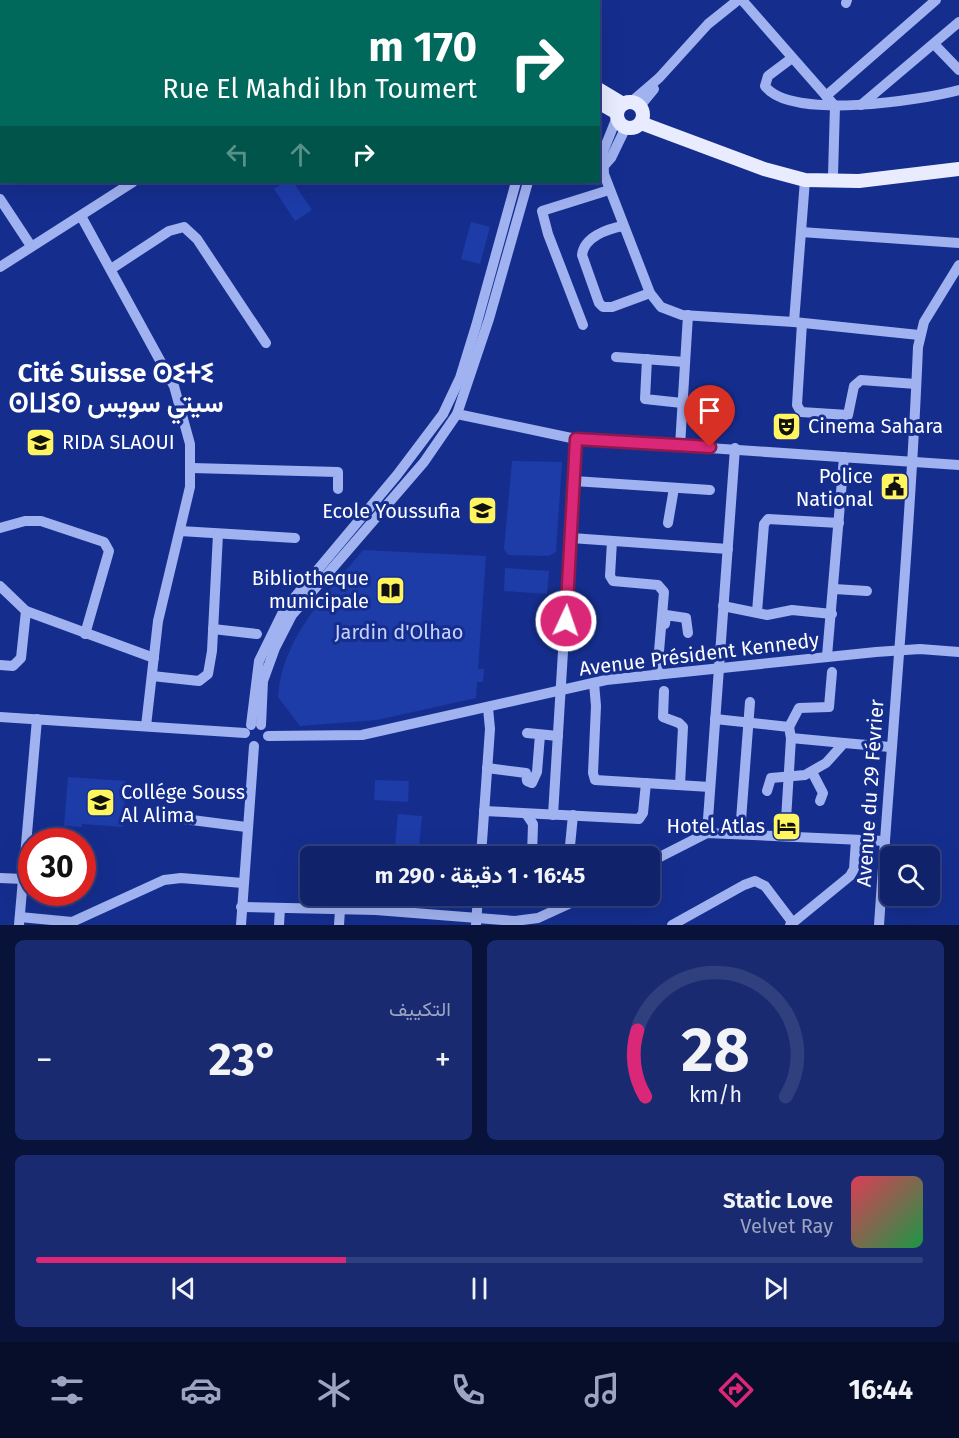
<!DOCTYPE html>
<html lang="ar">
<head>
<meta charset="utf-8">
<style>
  body { margin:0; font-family:"Fira Sans",Vazirmatn,"Noto Sans Tifinagh",sans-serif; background:#192a70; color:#f1f3f6; direction:rtl; height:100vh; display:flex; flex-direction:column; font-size:22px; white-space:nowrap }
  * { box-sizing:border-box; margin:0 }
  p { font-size:20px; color:#9ca4c1 }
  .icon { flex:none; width:33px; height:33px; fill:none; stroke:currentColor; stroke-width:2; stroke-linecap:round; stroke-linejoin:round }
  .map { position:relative; height:925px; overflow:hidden; direction:ltr }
  .panel { display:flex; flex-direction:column; gap:15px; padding:15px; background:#09133a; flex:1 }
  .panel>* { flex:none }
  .hud { position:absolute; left:0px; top:0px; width:600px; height:183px; box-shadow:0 6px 24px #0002,0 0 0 2px #303f7e; direction:rtl; background:#00695c; color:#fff; overflow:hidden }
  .tools { position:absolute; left:880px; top:846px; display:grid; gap:12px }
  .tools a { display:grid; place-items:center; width:60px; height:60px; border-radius:9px; background:#10226a; box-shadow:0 6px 24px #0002,0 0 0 2px #303f7e; font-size:30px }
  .speed { position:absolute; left:18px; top:828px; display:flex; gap:12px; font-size:30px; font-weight:700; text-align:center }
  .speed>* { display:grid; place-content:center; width:78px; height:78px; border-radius:50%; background:#10226a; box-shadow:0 6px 24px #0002,0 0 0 2px #303f7e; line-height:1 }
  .speed .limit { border:9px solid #d22; background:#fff; color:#111 }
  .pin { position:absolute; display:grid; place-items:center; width:51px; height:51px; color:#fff; margin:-62px -26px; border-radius:50% 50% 50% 0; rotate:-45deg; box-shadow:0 0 6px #0007 }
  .pin .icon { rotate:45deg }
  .me { position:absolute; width:66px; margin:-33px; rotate:3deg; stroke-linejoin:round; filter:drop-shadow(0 0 4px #0008) }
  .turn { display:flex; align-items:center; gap:21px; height:126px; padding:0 24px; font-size:27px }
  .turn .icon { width:78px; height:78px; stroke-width:2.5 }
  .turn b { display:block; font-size:42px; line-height:51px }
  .lanes { display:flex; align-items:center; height:57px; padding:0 24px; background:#0003; justify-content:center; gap:30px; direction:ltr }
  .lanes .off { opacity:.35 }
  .big { font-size:45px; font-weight:700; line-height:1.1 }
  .panel .card { flex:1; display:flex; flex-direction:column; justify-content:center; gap:9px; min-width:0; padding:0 21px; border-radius:9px; background:#192a70 }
  .panel .dial { align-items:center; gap:0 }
  .dial svg { height:156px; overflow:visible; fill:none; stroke:#303f7e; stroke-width:7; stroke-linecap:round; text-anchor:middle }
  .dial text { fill:#f1f3f6; stroke:none }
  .song { display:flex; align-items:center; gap:18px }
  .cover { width:72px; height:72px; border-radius:9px; background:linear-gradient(135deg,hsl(350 70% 55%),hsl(140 70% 35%)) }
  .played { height:6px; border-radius:3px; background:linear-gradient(90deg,#db2777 35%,#303f7e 35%) }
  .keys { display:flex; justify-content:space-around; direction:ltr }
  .heat { display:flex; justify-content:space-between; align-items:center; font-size:33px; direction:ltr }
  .panel .tiles { flex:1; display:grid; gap:15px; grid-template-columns:1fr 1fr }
  .card:last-child { grid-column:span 2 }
  .trip { position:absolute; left:300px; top:846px; width:360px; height:60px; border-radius:9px; background:#10226a; box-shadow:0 6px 24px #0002,0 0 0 2px #303f7e; font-weight:700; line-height:60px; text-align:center; direction:rtl }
  .menu { display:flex; height:96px; justify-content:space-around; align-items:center; background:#060e2a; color:#9ca4c1 }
  .menu .icon { width:42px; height:42px }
  .menu .selected { color:#db2777 }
  .menu b { font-size:27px; color:#f1f3f6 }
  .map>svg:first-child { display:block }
  .green { fill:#1d3ca8 }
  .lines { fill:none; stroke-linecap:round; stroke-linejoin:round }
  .minor { stroke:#a0b2f0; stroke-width:10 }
  .major { stroke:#e9ecff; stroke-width:14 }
  .route-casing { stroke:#8e194d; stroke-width:15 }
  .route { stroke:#db2777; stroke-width:10 }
  .labels { text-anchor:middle; stroke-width:6; stroke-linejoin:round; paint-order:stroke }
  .poi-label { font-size:20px; fill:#fff; stroke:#152e8e; text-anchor:end }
  .park-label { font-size:20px; fill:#c6d2fb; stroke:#152e8e }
  .street-label { font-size:20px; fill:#fff; stroke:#152e8e }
  .district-label { font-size:26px; font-weight:bold; fill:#fff; stroke:#152e8e }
</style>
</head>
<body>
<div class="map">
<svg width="959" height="925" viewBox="0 0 959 925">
  <rect width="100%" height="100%" fill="#152e8e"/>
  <g class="green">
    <path d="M285,182h8l19,28 -17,11 -21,-32z"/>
    <path d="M471,222l19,5 -10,37 -19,-5z"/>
    <path d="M512,461l50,1 -6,90 -8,4 -40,-1 -4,-6z"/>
    <path d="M363,550l123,6 -8,113h6l-1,13h-6l-1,16 -99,22 -77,6 -22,-29c4,-60 49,-103 85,-147z"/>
    <path d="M505,568l44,3 -2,23 -43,-3z"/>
    <path d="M68,777l58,4 -3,46 -41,-3v3l-18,-1z"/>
    <path d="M375,780l34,1 -1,21 -34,-2z"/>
    <path d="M398,814l24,2 -4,40h-24z"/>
  </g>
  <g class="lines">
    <g class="minor">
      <path d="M5,0l1,2"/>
      <path d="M234,0l3,2"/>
      <path d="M742,0l93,106 -2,69"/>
      <path d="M121,2l2,-2"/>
      <path d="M250,2v-2"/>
      <path d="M315,2l1,-2"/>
      <path d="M396,2l1,-2"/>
      <path d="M846,3l1,-3"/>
      <path d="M0,41l2,-1"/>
      <path d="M934,44l25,26"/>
      <path d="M792,58l-24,18 -3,10c25,35 157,14 194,4"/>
      <path d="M826,96l110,-96"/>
      <path d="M0,102l2,2"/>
      <path d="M631,102l28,-24 49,-54 30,-24"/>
      <path d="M861,105l98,-83"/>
      <path d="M640,106l14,-17"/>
      <path d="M617,117l-14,35 1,22 46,119 11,14 21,8 112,7 125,13"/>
      <path d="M603,167l8,-9 15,-31"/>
      <path d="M0,199l31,47"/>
      <path d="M81,216l93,170 16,58v43l-32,134 -12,105"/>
      <path d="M623,226c-16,3 -39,11 -41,29l17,48 4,4h9l38,-14"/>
      <path d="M801,232l158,11"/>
      <path d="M0,267l133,-85"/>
      <path d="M111,269l58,-38 15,-4 13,12 69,104"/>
      <path d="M794,322l11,-142"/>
      <path d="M802,323l-5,82 4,7 47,3 6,-29 7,-6 55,4"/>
      <path d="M583,325l-35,-91 -6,-23 67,-21"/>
      <path d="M616,357l69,5"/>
      <path d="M647,359l-2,40 37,4"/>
      <path d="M457,414l119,25 383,26"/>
      <path d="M680,446l8,-131"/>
      <path d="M192,468l146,4v17"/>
      <path d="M574,481l136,9"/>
      <path d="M668,523l6,-35"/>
      <path d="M0,528l25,-7h16l63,21 5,9 -24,83"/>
      <path d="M180,531l115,7"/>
      <path d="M571,538l157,11"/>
      <path d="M612,541l-2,35 3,5 45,4 6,7 -7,83"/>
      <path d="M0,586l26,25 128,47"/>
      <path d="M834,589l33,2"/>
      <path d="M723,606l44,9 25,-5 40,4"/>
      <path d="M757,612l7,-88 4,-5 71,4"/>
      <path d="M665,624l1,-9 20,3 2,15"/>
      <path d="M213,629l44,5"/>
      <path d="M827,656l17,-199"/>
      <path d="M0,665l13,1 8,-8 5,-47"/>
      <path d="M152,676l47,5 9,-7 4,-23 6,-117"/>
      <path d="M594,683l2,23 -3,67 2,7 115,7"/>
      <path d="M664,691l-1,26 16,6 4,4 -3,58"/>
      <path d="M0,717l245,16"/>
      <path d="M715,719l74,8 2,11 -6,98"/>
      <path d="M251,725l8,-64 25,-51 113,-135 46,-61 17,-36 16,-52 40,-144"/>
      <path d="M261,725l2,-44 12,-33 17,-33 132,-153 33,-48 32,-95 39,-137"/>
      <path d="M789,727l10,-19 30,-1 3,-35"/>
      <path d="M527,733l31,3"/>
      <path d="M268,736l94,-1 244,-55 270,-28 44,-3 39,3"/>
      <path d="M791,738l53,5"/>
      <path d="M487,768l39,5 1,8 5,2 5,-11 3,-37"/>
      <path d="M812,772l11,21 -3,8"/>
      <path d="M767,791l4,-13 34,-3 21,-12 18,-20 46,4"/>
      <path d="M484,811l155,8 4,-6 3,-30"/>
      <path d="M527,815l6,9 -1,32"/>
      <path d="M553,815l23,-376"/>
      <path d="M184,819l62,8"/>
      <path d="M741,820l9,-118"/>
      <path d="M707,833l28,-385"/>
      <path d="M481,856l9,-127 -2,-21"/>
      <path d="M569,856l4,-41"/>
      <path d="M650,862l57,-29 178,8"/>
      <path d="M0,878l23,1"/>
      <path d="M535,896l31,1"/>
      <path d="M241,907l135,3 139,11 23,-3 48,-22"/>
      <path d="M20,917l52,5 92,-42 17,-2 62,5"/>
      <path d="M19,925l18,-206"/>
      <path d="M241,925l13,-179"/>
      <path d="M279,925l1,-17"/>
      <path d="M339,925l1,-15"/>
      <path d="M476,925l2,-29"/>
      <path d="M672,925l72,-40 11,-4 10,5 28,37"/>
      <path d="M790,925l60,-49 4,-7 2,-29"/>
      <path d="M879,925c13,-193 31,-385 39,-578l6,-25 35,-57"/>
    </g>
    <g class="major">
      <path d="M477,0l1,2"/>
      <path d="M569,2l1,-2"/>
      <path d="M598,89l25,15"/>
      <circle cx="630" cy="115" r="13"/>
      <path d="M598,102l19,11"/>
      <path d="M641,123l123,46 41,11 54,1 100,-12"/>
    </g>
  </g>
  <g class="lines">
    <defs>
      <path id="route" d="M566,621l10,-182 134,8"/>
    </defs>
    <use href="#route" class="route-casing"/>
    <use href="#route" class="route"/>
  </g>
  <defs>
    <symbol id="theatre-square" viewBox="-11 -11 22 22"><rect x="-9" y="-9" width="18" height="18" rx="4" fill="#fff55f" stroke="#152e8e"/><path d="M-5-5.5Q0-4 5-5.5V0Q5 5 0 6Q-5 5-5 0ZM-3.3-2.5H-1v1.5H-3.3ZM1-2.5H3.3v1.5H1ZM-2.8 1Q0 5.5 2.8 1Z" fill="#111"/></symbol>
    <symbol id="school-square" viewBox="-11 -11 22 22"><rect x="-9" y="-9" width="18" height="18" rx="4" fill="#fff55f" stroke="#152e8e"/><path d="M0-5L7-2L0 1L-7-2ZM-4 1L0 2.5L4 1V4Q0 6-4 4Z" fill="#111"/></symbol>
    <symbol id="civic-square" viewBox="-11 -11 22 22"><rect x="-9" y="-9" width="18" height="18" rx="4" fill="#fff55f" stroke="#152e8e"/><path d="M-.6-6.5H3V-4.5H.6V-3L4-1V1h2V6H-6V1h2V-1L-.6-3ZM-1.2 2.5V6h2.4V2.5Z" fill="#111"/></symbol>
    <symbol id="library-square" viewBox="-11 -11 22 22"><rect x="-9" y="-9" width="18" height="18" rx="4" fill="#fff55f" stroke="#152e8e"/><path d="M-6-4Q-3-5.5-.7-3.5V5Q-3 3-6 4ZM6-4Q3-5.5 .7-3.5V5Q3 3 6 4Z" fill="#111"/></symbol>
    <symbol id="hotel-square" viewBox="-11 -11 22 22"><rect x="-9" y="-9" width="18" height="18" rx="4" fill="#fff55f" stroke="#152e8e"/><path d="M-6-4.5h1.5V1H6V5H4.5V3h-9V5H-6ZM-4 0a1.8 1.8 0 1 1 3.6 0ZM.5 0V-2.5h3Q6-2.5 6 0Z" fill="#111"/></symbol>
  </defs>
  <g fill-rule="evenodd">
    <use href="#theatre-square" x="770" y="410" width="33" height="33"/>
    <use href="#school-square" x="24" y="426" width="33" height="33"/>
    <use href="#civic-square" x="878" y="470" width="33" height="33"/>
    <use href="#school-square" x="466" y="494" width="33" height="33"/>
    <use href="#library-square" x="374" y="574" width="33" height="33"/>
    <use href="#school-square" x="84" y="786" width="33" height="33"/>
    <use href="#hotel-square" x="770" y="810" width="33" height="33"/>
  </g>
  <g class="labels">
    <g class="poi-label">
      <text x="808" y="433" text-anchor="start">Cinema Sahara</text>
      <text x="62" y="449" text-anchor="start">RIDA SLAOUI</text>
      <text x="873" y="483">Police<tspan x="873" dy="23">National</tspan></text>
      <text x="461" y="518">Ecole Youssufia</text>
      <text x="369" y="585">Bibliotheque<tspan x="369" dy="23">municipale</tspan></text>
      <text x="121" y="799" text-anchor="start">Collége Souss<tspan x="121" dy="23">Al Alima</tspan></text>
      <text x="765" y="833">Hotel Atlas</text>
    </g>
    <g class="park-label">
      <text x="399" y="639">Jardin d'Olhao</text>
    </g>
    <g class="street-label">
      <text transform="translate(699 654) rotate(-7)" y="7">Avenue Président Kennedy</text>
      <text transform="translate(870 793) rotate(-86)" y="7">Avenue du 29 Février</text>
    </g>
    <g class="district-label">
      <text x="116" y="382">Cité Suisse ⵙⵉⵜⵉ<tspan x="116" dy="30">ⵙⵡⵉⵙ سيتي سويس</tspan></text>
    </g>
  </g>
</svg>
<div class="tools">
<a><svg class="icon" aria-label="search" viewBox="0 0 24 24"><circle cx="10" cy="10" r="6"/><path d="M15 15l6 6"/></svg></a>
</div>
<div class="speed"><div class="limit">30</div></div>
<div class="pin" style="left:710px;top:447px;background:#d93025"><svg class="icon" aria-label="arrive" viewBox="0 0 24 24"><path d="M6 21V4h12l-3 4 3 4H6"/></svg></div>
<svg class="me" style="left:566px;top:621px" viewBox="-20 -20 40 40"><circle r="17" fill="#db2777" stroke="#fff" stroke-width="3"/><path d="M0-11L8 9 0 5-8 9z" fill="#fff"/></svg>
<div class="trip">16:45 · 1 دقيقة · 290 m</div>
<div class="hud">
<div class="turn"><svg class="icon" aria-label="right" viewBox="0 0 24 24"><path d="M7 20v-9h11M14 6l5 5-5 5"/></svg><div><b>170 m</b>Rue El Mahdi Ibn Toumert</div></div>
<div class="lanes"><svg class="icon off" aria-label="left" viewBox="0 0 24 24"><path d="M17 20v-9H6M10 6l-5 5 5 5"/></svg><svg class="icon off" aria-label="ahead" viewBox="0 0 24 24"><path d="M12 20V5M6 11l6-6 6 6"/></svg><svg class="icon" aria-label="right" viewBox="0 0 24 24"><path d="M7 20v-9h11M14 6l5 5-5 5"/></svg></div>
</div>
</div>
<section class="panel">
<div class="tiles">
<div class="card dial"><svg viewBox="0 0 100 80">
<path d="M14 69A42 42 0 1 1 86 69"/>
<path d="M14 69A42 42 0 0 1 10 35" stroke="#db2777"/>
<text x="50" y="56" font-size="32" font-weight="700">28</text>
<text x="50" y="72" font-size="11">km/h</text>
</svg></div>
<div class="card"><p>التكييف</p>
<div class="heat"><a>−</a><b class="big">23°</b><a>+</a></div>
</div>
<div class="card">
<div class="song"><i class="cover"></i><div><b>Static Love</b><p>Velvet Ray</p></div></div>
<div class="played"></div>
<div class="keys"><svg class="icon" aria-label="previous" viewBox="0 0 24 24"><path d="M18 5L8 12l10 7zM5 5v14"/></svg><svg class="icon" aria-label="pause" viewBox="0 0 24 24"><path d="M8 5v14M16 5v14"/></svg><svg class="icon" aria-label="next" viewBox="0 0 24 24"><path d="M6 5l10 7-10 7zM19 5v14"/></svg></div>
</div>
</div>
</section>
<nav class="menu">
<b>16:44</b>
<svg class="icon selected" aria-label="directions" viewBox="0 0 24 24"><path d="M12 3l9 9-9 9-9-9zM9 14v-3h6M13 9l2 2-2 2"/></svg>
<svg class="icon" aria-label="music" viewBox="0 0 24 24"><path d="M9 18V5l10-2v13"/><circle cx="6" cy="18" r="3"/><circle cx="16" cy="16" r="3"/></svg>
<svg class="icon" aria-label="phone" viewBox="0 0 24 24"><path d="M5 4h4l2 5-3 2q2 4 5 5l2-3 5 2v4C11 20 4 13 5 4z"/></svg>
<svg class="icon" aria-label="climate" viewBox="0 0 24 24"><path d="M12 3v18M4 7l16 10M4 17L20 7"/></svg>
<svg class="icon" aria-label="car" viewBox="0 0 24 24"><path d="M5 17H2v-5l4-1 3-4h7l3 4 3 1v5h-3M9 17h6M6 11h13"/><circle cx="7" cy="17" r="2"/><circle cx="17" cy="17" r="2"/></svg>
<svg class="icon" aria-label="filters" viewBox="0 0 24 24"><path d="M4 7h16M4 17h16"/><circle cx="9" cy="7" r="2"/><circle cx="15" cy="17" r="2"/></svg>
</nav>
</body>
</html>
